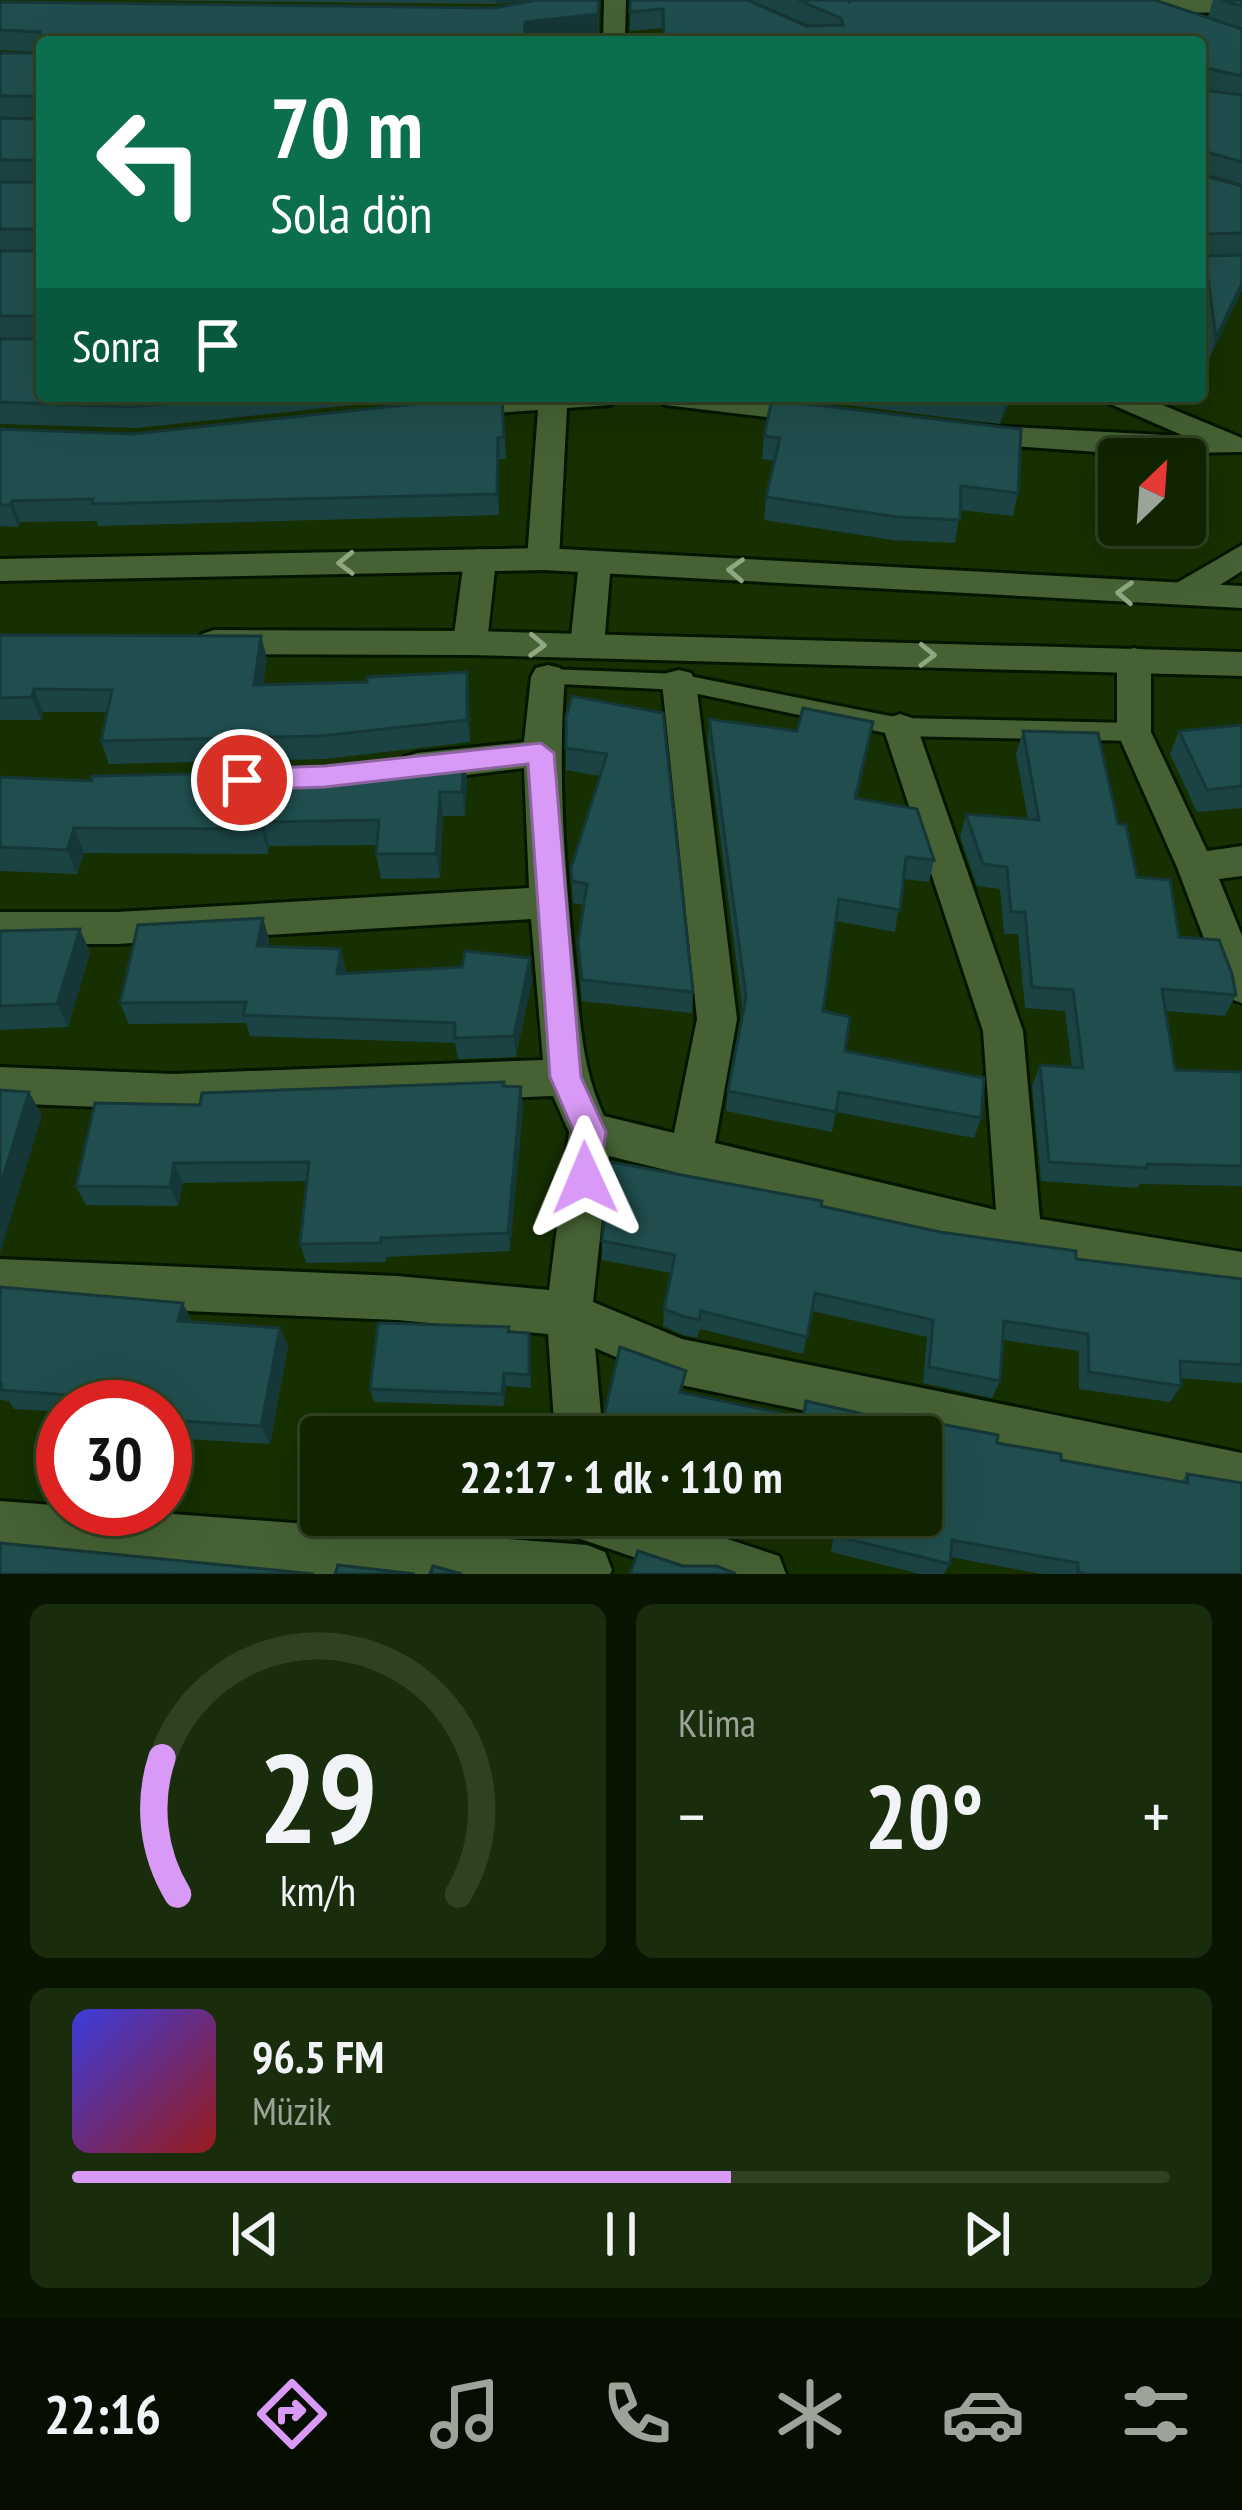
<!DOCTYPE html>
<html lang="tr">
<head>
<meta charset="utf-8">
<style>
  body { margin:0; font-family:"PT Sans Narrow",sans-serif; background:#192c0b; color:#f1f3f6; height:100vh; display:flex; flex-direction:column; font-size:45px; white-space:nowrap }
  * { box-sizing:border-box; margin:0 }
  p { font-size:39px; color:#9ca499 }
  .icon { flex:none; width:66px; height:66px; fill:none; stroke:currentColor; stroke-width:2; stroke-linecap:round; stroke-linejoin:round }
  .map { position:relative; height:1574px; overflow:hidden }
  .details { display:flex; flex-direction:column; gap:30px; padding:30px; background:#091401; flex:1 }
  .details>* { flex:none }
  .top-card { position:absolute; left:36px; top:36px; width:1170px; height:366px; border-radius:12px; box-shadow:0 12px 48px #0002,0 0 0 3px #304123; background:#0b6e4f; color:#fff; overflow:hidden }
  .needle { width:78px; rotate:25deg }
  .tools { position:absolute; left:1098px; top:438px; display:grid; gap:24px }
  .tools a { display:grid; place-items:center; width:108px; height:108px; border-radius:12px; background:#102401; box-shadow:0 12px 48px #0002,0 0 0 3px #304123; font-size:60px }
  .speed { position:absolute; left:36px; top:1380px; display:flex; gap:24px; font-size:60px; font-weight:700; text-align:center }
  .speed>* { display:grid; place-content:center; width:156px; height:156px; border-radius:50%; background:#102401; box-shadow:0 12px 48px #0002,0 0 0 3px #304123; line-height:1 }
  .speed .limit { border:18px solid #d22; background:#fff; color:#111 }
  .pin { position:absolute; display:grid; place-items:center; width:102px; height:102px; color:#fff; margin:-51px; border:6px solid #fff; border-radius:50%; box-shadow:0 3px 12px #0007 }
  .me { position:absolute; width:132px; margin:-66px; rotate:359deg; stroke-linejoin:round; filter:drop-shadow(0 0 9px #0008) }
  .turn { display:flex; align-items:center; gap:42px; height:252px; padding:0 36px; font-size:54px }
  .turn .icon { width:156px; height:156px; stroke-width:2.5 }
  .turn b { display:block; font-size:84px; line-height:102px }
  .then { display:flex; align-items:center; height:114px; padding:0 36px; background:#0003; gap:24px; font-size:45px }
  .big { font-size:90px; font-weight:800; line-height:1.1 }
  .details .tile { flex:1; display:flex; flex-direction:column; justify-content:center; gap:18px; min-width:0; padding:0 42px; border-radius:18px; background:#192c0b }
  .details .dial { align-items:center; gap:0 }
  .dial svg { height:312px; overflow:visible; fill:none; stroke:#304123; stroke-width:7; stroke-linecap:round; text-anchor:middle }
  .dial text { fill:#f1f3f6; stroke:none }
  .song { display:flex; align-items:center; gap:36px }
  .cover { width:144px; height:144px; border-radius:18px; background:linear-gradient(135deg,hsl(240 70% 55%),hsl(0 70% 35%)) }
  .played { height:12px; border-radius:6px; background:linear-gradient(90deg,#d99af7 60%,#304123 60%) }
  .keys { display:flex; justify-content:space-around; direction:ltr }
  .heat { display:flex; justify-content:space-between; align-items:center; font-size:66px; direction:ltr }
  .details .tiles { flex:1; display:grid; gap:30px; grid-template-columns:1fr 1fr }
  .tile:last-child { grid-column:span 2 }
  .trip { position:absolute; left:300px; top:1416px; width:642px; height:120px; border-radius:12px; background:#102401; box-shadow:0 12px 48px #0002,0 0 0 3px #304123; font-weight:800; line-height:120px; text-align:center }
  .tab-bar { display:flex; height:192px; justify-content:space-around; align-items:center; background:#060e00; color:#9ca499 }
  .tab-bar .icon { width:84px; height:84px }
  .tab-bar .selected { color:#d99af7 }
  .tab-bar b { font-size:54px; color:#f1f3f6 }
  .map>svg:first-child { display:block }
  .lines { fill:none; stroke-linecap:round; stroke-linejoin:round }
  .service-casing { stroke:#041600; stroke-width:6 }
  .minor-casing { stroke:#041600; stroke-width:6 }
  .tertiary-casing { stroke:#041600; stroke-width:6 }
  .secondary-casing { stroke:#041600; stroke-width:6 }
  .service { fill:#466234; fill-rule:evenodd }
  .minor { fill:#466234; fill-rule:evenodd }
  .tertiary { fill:#466234; fill-rule:evenodd }
  .secondary { fill:#466234; fill-rule:evenodd }
  .wall { fill:#1c4343 }
  .shaded-wall { fill:#163737 }
  .building { fill:#204e4e; stroke:#163737; stroke-width:3 }
  .oneway { stroke:#90a783 }
  .route { fill:#d99af7; stroke:#8d64a1; stroke-width:3 }
</style>
</head>
<body>
<div class="map">
<svg width="1242" height="1574" viewBox="0 0 1242 1574">
  <rect width="100%" height="100%" fill="#163001"/>
  <g class="lines">
    <defs>
      <path id="service" d="M548,669l131,5 221,44 234,5 12,9 -12,9 -234,-5 -221,-46 -139,-7 -3,-6z"/>
      <g id="minor">
        <path d="M604,0h22l-1,42h-22z"/>
        <path d="M1133,0h109v13l-103,-1 -11,-7z"/>
        <path d="M481,396h143l-14,9 -43,3 -8,151 -5,8h-22l-5,-8 11,-149 -86,6 -15,-9 15,-9z"/>
        <path d="M651,396c34,0 160,-4 180,18l-15,9 -151,-18z"/>
        <path d="M1102,396h39l101,42v14l-116,2 -154,-11 -15,-9 15,-9 212,11 -78,-34z"/>
        <path d="M1242,545v26l-52,33h-22l-5,-8 5,-8z"/>
        <path d="M1134,648l12,3 5,9v72l56,119 35,-5v30l-23,3 23,57v67l-14,-5 -6,-12 -45,-119 -60,-135v-72l5,-9z"/>
        <path d="M548,665l12,3 5,9c-8,96 0,191 9,286 6,54 7,104 30,153l70,17 23,-114 -35,-337 5,-9 12,-3 12,3 5,9 41,337 -22,124 281,67 -13,-179 -100,-304 5,-9 12,-4 12,4 5,9 106,304 17,188 202,33v42l-222,-37 -411,-101 -16,146 89,37 560,114v48l-561,-116 -86,-37 8,89h-48l-7,-103 -151,-14 -397,-17v-44l397,17 152,14 20,-158 -16,-36 -380,14 -173,-7v-36l173,7 370,-14 -12,-141 -414,25h-117v-32h117l412,-24 -5,-120 -107,13 -13,-4 -5,-10 5,-10 13,-4 107,-11 7,-65 5,-9z"/>
        <path d="M0,1501l587,44 18,7 7,18 -2,4h-302l-308,-23z"/>
        <path d="M563,1515h91l125,41 7,18h-103l-114,-39z"/>
      </g>
      <g id="tertiary">
        <path d="M480,549l11,3 5,8 -9,83 -5,8h-24l-5,-8 11,-83 5,-8z"/>
        <path d="M595,551l11,3 5,8 -7,84 -5,8h-24l-5,-8 9,-84 5,-8z"/>
      </g>
      <g id="secondary">
        <path d="M543,548l699,38v22l-699,-38 -543,11v-22z"/>
        <path d="M214,630l256,1 772,21v24l-772,-21 -256,-1 -12,-4 -5,-8 5,-8z"/>
      </g>
    </defs>
    <use href="#service" class="service-casing"/>
    <use href="#minor" class="minor-casing"/>
    <use href="#tertiary" class="tertiary-casing"/>
    <use href="#secondary" class="secondary-casing"/>
    <use href="#service" class="service"/>
    <use href="#minor" class="minor"/>
    <use href="#tertiary" class="tertiary"/>
    <use href="#secondary" class="secondary"/>
  </g>
  <g class="wall">
    <path d="M124,0h473l2,3v31l-71,8h-486v354h395l-299,32 -138,-4v-85l38,-1h-38v-87l39,-1h-39v-68h39v-1h-39v-63l36,1 3,-2h-39v-65l36,1 2,-1 -38,-2v-48l495,6 39,-8 -38,4z"/>
    <path d="M630,0l176,26h5l-61,-26h97l2,2 393,27v155l-40,-11v2l40,11v68l-42,1v-213l-537,-14 -33,3z"/>
    <path d="M1213,0h29v28l-34,-11z"/>
    <path d="M1205,256l37,34 -33,69 -9,-72v-14z"/>
    <path d="M502,396l4,63h-7v56l-401,11 -1,-5 -77,1 -2,5 -18,-1v-97l132,5z"/>
    <path d="M775,396h237l-12,28z"/>
    <path d="M772,400l246,93 -5,23 -53,-6 -5,33 -62,-3 -129,-20 2,-23 9,-36 -13,-2 2,-23z"/>
    <path d="M0,635l261,1 6,23 -4,26 206,9 1,48 -145,17 -216,5 -8,-23 7,-29h-65l-2,8h-41z"/>
    <path d="M663,713l30,279 -1,21 -110,-12 -3,-36 -1,-22 6,-38 -11,-2 -2,-35 29,-92 -34,-6v-53z"/>
    <path d="M709,719l160,25 -12,54 77,62 -5,22 -26,-3 -8,53 -59,-11 -13,90 22,40 136,67 -7,20 -138,-26 -4,20 -106,-21 2,-20 15,-78 -35,-271z"/>
    <path d="M1242,725v83l-45,4 -27,-58 9,-23z"/>
    <path d="M1023,731l95,93 19,53 42,60 57,58 -11,21 -59,-5 9,59 67,2v114l-102,-2 -3,4 -96,-7 -9,-95 8,-21 32,3 -7,-57 -40,-3 -7,-74h-14l-4,-45 -23,-3 -17,-49 6,-23 62,5 -12,-65z"/>
    <path d="M0,777l92,4 375,-2 -2,37h-22l-3,62 -59,1 -5,-25 1,-9 -108,1 -1,8 -184,-1 -7,21 -77,-3z"/>
    <path d="M263,918l6,21 -1,7 73,3 5,24 186,7 -16,77 -58,2 -3,-16 -205,-7 -4,-13 -117,1 -9,-21z"/>
    <path d="M80,929l10,24 -22,74 -68,3v-99z"/>
    <path d="M504,1086l17,1 2,20 -13,144 -124,6v5l-80,1 -6,-19 7,-63 -124,2 -5,23 -92,-1 -10,-19 124,-81z"/>
    <path d="M821,1206l119,26 136,27 166,20v104l-61,-5v8l-11,16 -91,-13v-38l-76,-11 -3,41 -8,17 -69,-15 4,-46 -115,-26 -9,43 -103,-25 -3,9 -14,-3 -20,-9 1,-17 7,-36 -69,-13v-19z"/>
    <path d="M0,1287l192,35 88,6 8,19 -18,97 -99,-6 -6,-10v-21h-102v5l-49,-3 -5,-8 -9,-1z"/>
    <path d="M509,1332l20,1 2,55 -25,-2 -2,20 -130,-4 -4,-13z"/>
    <path d="M683,1393l118,25 5,-17 116,27 3,-7 72,22 64,17 120,22 6,-8 55,100h-200l-92,-17v7l-6,10h-24l-89,-22 4,-24 -50,-13h136l-322,-78z"/>
  </g>
  <g class="shaded-wall">
    <path d="M495,0h44l-43,4z"/>
    <path d="M598,14l1,20 -75,8 1,-20z"/>
    <path d="M1242,283v7l-33,69 7,-21z"/>
    <path d="M1007,396h5l-12,28 5,-22z"/>
    <path d="M498,438l1,21v56l-2,-21z"/>
    <path d="M12,501l8,21 -2,5 -8,-22z"/>
    <path d="M261,636l6,23 -7,49 -6,-23z"/>
    <path d="M467,672l2,22 1,48 -3,-22z"/>
    <path d="M34,689l9,23 -2,8 -9,-23z"/>
    <path d="M464,754l3,25 -2,37 -3,-24z"/>
    <path d="M440,792l3,24 -3,62 -4,-24z"/>
    <path d="M263,822l6,24 -1,8 -6,-25z"/>
    <path d="M74,828l10,25 -7,21 -10,-24z"/>
    <path d="M263,918l6,21 -6,28 -6,-21z"/>
    <path d="M80,929l10,24 -22,74 -11,-23z"/>
    <path d="M341,949l5,21 -4,25 -5,-21z"/>
    <path d="M530,958l2,22 -16,77 -2,-21z"/>
    <path d="M521,1087l2,20 -13,144 -2,-18z"/>
    <path d="M29,1092l13,23 -42,139v-67z"/>
    <path d="M174,1163l9,20 -5,23 -8,-19z"/>
    <path d="M183,1303l10,20 -15,-2z"/>
    <path d="M280,1328l8,19 -18,97 -9,-18z"/>
    <path d="M504,1373l2,13 -2,20 -2,-12z"/>
  </g>
  <g class="building">
    <path d="M537,0h60l2,3 -1,11 -73,8 -1,20h-482v354h193l-103,11 -132,-5v-63h38v-23h-38v-65h39v-22h-39v-47h39v-22h-39v-42l36,1 5,-5 -5,-18h-36v-43h36l5,-4 -1,-17 -40,-2v-28l495,6z"/>
    <path d="M630,0h117l59,26 37,-1 -2,-7 -43,-18h49l2,2 3,-2h303l87,29v47l-36,-8 -5,5 1,17 40,5v67l-35,-10 -6,4 1,19 40,11v47l-40,1 -2,-18v-174h-536l-1,-33 -33,3z"/>
    <path d="M1222,0h20v6z"/>
    <path d="M1242,255v28l-26,55 -11,-82z"/>
    <path d="M490,396h12l2,41 -6,1 -1,56 -405,10 1,-5 -81,2 -2,4h-10v-76l132,5z"/>
    <path d="M953,396h54l-2,6z"/>
    <path d="M772,400l249,29 -3,64 -57,-7 -1,34 -63,-3 -131,-20 14,-59 -16,-2z"/>
    <path d="M0,635l261,1 -7,49 113,-3v-5l100,-5v48l-147,16 -219,5 11,-51 -78,-1 -2,8 -32,1z"/>
    <path d="M572,696l91,17 30,279 -111,-12 -4,-37 9,-59 -15,-3 -1,-13 36,-114 -41,-6v-31z"/>
    <path d="M803,708l70,14 -18,76 62,11 17,51 -28,-3 -6,53 -61,-11 -16,112 27,6 -5,34 139,27 -3,40 -142,-26 -3,20 -108,-21 18,-94 -37,-278 88,12z"/>
    <path d="M1242,725v61l-35,4 -28,-59z"/>
    <path d="M1023,731l75,2 20,91 8,1 11,52 33,3 9,57 40,3 13,34 4,21 -74,-6 13,81 67,2v94l-95,-2v4l-98,-6 -9,-97 43,3 -10,-78 -41,-3 -7,-75h-14l-4,-45 -24,-3 -17,-50 73,6z"/>
    <path d="M464,754l-2,38h-22l-4,62h-60l3,-34 -116,2 -1,7 -188,-1 -7,22 -67,-3v-70l92,4v-5l228,-5z"/>
    <path d="M263,918l-6,28 84,3 -4,25 125,-7 3,-16 65,7 -16,78 -59,2v-15l-212,-8 3,-13 -126,1 18,-78z"/>
    <path d="M80,929l-23,75 -57,2v-75z"/>
    <path d="M504,1082l-1,4 18,1 -13,146 -127,5v5l-81,1 9,-82 -135,1 -4,24 -94,-1 19,-83 105,2 2,-12z"/>
    <path d="M0,1090l29,2 -29,95z"/>
    <path d="M611,1162l211,39 -1,5 119,26 136,19v8l166,20v86l-62,-4 1,25 -92,-14 -1,-38 -84,-13 -4,60 -71,-14 4,-47 -118,-27 -8,44 -106,-26 -2,9 -14,-3 -21,-8 11,-54 -73,-14z"/>
    <path d="M0,1287l183,16 -5,18 102,7 -19,98 -96,-6 -1,-18 -164,-12 2,-6 -2,-1z"/>
    <path d="M378,1323l131,4 -1,5 21,1v42l-25,-2 -2,21 -132,-5z"/>
    <path d="M620,1347l66,24 -6,21 123,26 3,-17 119,27v-7l73,14 -1,8 64,11v6l127,23 -1,-9 55,9v91h-156l-8,-2v-9l-126,-23 -2,24 -114,-28 4,-21h81v-78h-322z"/>
    <path d="M0,1543l314,31h-314z"/>
    <path d="M638,1551l45,15h34l19,8h-106z"/>
    <path d="M338,1565l77,9h-80z"/>
    <path d="M433,1566l29,8h-32z"/>
  </g>
  <defs><path id="oneway-chevron" d="M-2-3.5L2.5 0L-2 3.5" fill="none" stroke-width="1.6" stroke-linecap="round" stroke-linejoin="round" transform="scale(3)"/></defs>
  <g class="oneway">
    <use href="#oneway-chevron" transform="translate(346 563) rotate(179)"/>
    <use href="#oneway-chevron" transform="translate(736 570) rotate(-177)"/>
    <use href="#oneway-chevron" transform="translate(1125 593) rotate(-177)"/>
    <use href="#oneway-chevron" transform="translate(537 645) rotate(2)"/>
    <use href="#oneway-chevron" transform="translate(927 655) rotate(1)"/>
  </g>
  <path class="route" d="M541,743l13,10 27,324 25,55 -9,56 -12,5 -12,-5 -4,-10 5,-46 -24,-55 -22,-313 -203,23 -83,3 -14,-10 14,-11 83,-3z"/>
</svg>
<div class="tools">
<a><svg class="needle" viewBox="-14 -14 28 28"><path d="M0-13l5 13h-10z" fill="#e53935"/><path d="M0 13l5-13h-10z" fill="#9ca499"/></svg></a>
</div>
<div class="speed"><div class="limit">30</div></div>
<div class="pin" style="left:242px;top:780px;background:#d93025"><svg class="icon" aria-label="arrive" viewBox="0 0 24 24"><path d="M6 21V4h12l-3 4 3 4H6"/></svg></div>
<svg class="me" style="left:585px;top:1178px" viewBox="-20 -20 40 40"><path d="M0-17L14 15 0 8-14 15z" fill="#d99af7" stroke="#fff" stroke-width="4"/></svg>
<div class="trip">22:17 · 1 dk · 110 m</div>
<div class="top-card">
<div class="turn"><svg class="icon" aria-label="left" viewBox="0 0 24 24"><path d="M17 20v-9H6M10 6l-5 5 5 5"/></svg><div><b>70 m</b>Sola dön</div></div>
<div class="then">Sonra<svg class="icon" aria-label="arrive" viewBox="0 0 24 24"><path d="M6 21V4h12l-3 4 3 4H6"/></svg></div>
</div>
</div>
<section class="details">
<div class="tiles">
<div class="tile dial"><svg viewBox="0 0 100 80">
<path d="M14 69A42 42 0 1 1 86 69"/>
<path d="M14 69A42 42 0 0 1 10 34" stroke="#d99af7"/>
<text x="50" y="56" font-size="32" font-weight="700">29</text>
<text x="50" y="72" font-size="11">km/h</text>
</svg></div>
<div class="tile"><p>Klima</p>
<div class="heat"><a>−</a><b class="big">20°</b><a>+</a></div>
</div>
<div class="tile">
<div class="song"><i class="cover"></i><div><b>96.5 FM</b><p>Müzik</p></div></div>
<div class="played"></div>
<div class="keys"><svg class="icon" aria-label="previous" viewBox="0 0 24 24"><path d="M18 5L8 12l10 7zM5 5v14"/></svg><svg class="icon" aria-label="pause" viewBox="0 0 24 24"><path d="M8 5v14M16 5v14"/></svg><svg class="icon" aria-label="next" viewBox="0 0 24 24"><path d="M6 5l10 7-10 7zM19 5v14"/></svg></div>
</div>
</div>
</section>
<nav class="tab-bar">
<b>22:16</b>
<svg class="icon selected" aria-label="directions" viewBox="0 0 24 24"><path d="M12 3l9 9-9 9-9-9zM9 14v-3h6M13 9l2 2-2 2"/></svg>
<svg class="icon" aria-label="music" viewBox="0 0 24 24"><path d="M9 18V5l10-2v13"/><circle cx="6" cy="18" r="3"/><circle cx="16" cy="16" r="3"/></svg>
<svg class="icon" aria-label="phone" viewBox="0 0 24 24"><path d="M5 4h4l2 5-3 2q2 4 5 5l2-3 5 2v4C11 20 4 13 5 4z"/></svg>
<svg class="icon" aria-label="climate" viewBox="0 0 24 24"><path d="M12 3v18M4 7l16 10M4 17L20 7"/></svg>
<svg class="icon" aria-label="car" viewBox="0 0 24 24"><path d="M5 17H2v-5l4-1 3-4h7l3 4 3 1v5h-3M9 17h6M6 11h13"/><circle cx="7" cy="17" r="2"/><circle cx="17" cy="17" r="2"/></svg>
<svg class="icon" aria-label="filters" viewBox="0 0 24 24"><path d="M4 7h16M4 17h16"/><circle cx="9" cy="7" r="2"/><circle cx="15" cy="17" r="2"/></svg>
</nav>
</body>
</html>
